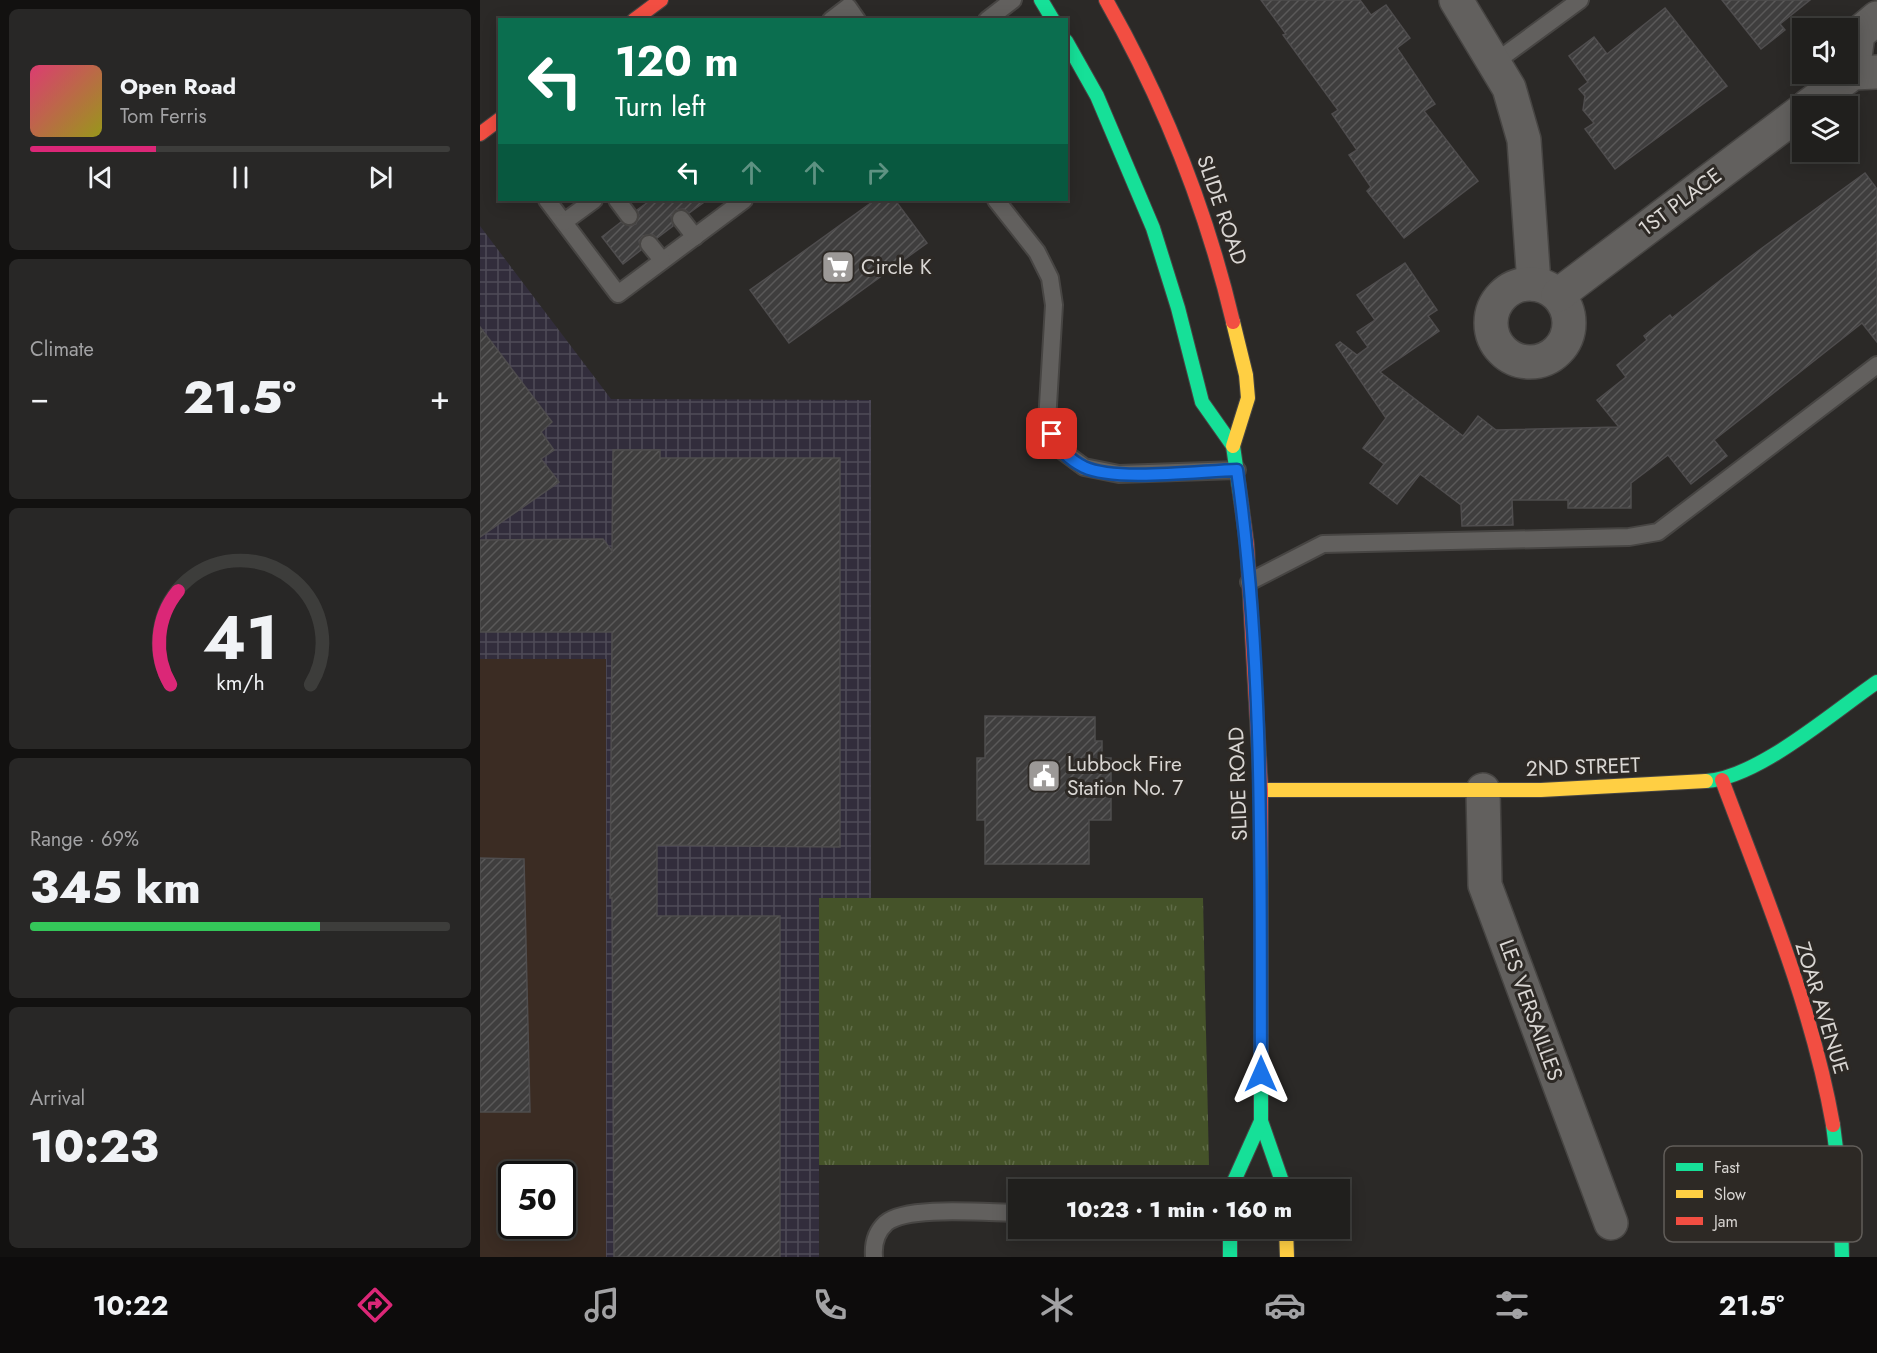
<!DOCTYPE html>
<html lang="en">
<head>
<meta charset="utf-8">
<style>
  body { margin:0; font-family:Jost,sans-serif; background:#282726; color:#f1f3f6; height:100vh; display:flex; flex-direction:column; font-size:22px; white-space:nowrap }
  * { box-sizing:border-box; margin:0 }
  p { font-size:20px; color:#a2a2a4 }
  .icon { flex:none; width:33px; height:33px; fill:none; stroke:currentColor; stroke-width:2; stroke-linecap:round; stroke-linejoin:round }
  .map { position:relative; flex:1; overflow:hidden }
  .sheet { display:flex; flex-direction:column; gap:9px; padding:9px; background:#121110; width:480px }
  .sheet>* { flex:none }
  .hud { position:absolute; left:18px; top:18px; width:570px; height:183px; border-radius:0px; box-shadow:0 3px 15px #0003,0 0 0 2px #3d3d3b; background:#0b6e4f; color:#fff; overflow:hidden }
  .tools { position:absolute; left:1312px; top:18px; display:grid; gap:12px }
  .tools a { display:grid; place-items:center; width:66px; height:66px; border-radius:0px; background:#201f1d; box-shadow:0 3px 15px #0003,0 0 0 2px #3d3d3b; font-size:30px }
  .speed { position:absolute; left:18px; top:1161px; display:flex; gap:12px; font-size:30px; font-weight:700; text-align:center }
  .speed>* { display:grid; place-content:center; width:78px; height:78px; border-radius:50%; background:#201f1d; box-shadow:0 3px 15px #0003,0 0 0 2px #3d3d3b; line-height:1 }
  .speed .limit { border:3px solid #111; border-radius:9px; background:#fff; color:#111 }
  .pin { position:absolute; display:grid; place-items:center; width:51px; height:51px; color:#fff; margin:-26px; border-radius:12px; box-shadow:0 3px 9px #0006 }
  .me { position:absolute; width:66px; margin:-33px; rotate:0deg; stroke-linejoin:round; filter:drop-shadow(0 0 4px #0008) }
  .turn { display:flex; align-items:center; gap:21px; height:126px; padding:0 18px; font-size:27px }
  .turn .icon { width:78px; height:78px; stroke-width:2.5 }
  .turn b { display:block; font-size:42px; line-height:51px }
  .lanes { display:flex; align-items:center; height:57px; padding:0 18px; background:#0003; justify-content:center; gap:30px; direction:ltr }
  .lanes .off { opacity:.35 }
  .big { font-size:45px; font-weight:800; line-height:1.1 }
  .sheet .tile { flex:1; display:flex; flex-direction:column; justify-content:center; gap:9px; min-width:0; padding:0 21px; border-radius:9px; background:#282726 }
  .sheet .dial { align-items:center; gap:0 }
  .dial svg { height:156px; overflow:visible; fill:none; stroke:#3d3d3b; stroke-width:7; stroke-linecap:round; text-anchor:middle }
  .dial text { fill:#f1f3f6; stroke:none }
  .song { display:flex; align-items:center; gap:18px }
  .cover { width:72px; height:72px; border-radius:9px; background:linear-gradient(135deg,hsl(340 70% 55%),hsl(60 70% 35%)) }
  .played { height:6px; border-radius:3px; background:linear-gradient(90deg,#db2777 30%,#3d3d3b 30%) }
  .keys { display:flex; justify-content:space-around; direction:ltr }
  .heat { display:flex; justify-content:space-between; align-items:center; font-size:33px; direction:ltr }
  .charge { height:9px; border-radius:4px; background:linear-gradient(90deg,#34c759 69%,#3d3d3b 0) }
  .trip { position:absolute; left:528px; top:1179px; width:342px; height:60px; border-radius:0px; background:#201f1d; box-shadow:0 3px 15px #0003,0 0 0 2px #3d3d3b; font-weight:800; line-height:60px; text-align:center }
  .menu { display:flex; height:96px; justify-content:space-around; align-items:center; background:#0d0c0c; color:#a2a2a4 }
  .menu .icon { width:42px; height:42px }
  .menu .on { color:#db2777 }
  .menu b { font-size:27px; color:#f1f3f6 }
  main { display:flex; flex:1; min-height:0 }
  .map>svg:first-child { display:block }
  .commercial { fill:#3b2c23; fill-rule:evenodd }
  .industrial { fill:url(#industrial-grid) }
  .grass { fill:url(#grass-tufts) }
  .building { fill:url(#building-hatch); stroke:#4f4d4e; stroke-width:1.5 }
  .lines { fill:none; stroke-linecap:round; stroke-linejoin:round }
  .lane-casing { stroke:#474543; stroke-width:20 }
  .street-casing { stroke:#474543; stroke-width:36 }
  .fast-casing { stroke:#474543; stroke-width:16 }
  .slow-casing { stroke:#474543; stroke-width:16 }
  .jam-casing { stroke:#474543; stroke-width:16 }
  .lane { stroke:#62605e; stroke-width:16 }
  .street { stroke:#62605e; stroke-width:33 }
  .fast { stroke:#16e098; stroke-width:14 }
  .slow { stroke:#ffcf43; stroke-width:14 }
  .jam { stroke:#f24e42; stroke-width:14 }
  .route-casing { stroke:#114b97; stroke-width:15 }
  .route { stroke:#1a73e8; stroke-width:10 }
  .labels { text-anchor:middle; stroke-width:6; stroke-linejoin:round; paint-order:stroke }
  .street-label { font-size:21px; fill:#d9d6d3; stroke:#2d2925 }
  .poi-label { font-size:21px; fill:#d9d6d3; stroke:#2d2925; text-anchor:start }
  .key { fill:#2d2925; stroke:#615d59; stroke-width:1.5 }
  .key-label { font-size:16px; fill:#d9d6d3 }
</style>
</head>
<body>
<main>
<section class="sheet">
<div class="tile">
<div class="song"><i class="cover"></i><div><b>Open Road</b><p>Tom Ferris</p></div></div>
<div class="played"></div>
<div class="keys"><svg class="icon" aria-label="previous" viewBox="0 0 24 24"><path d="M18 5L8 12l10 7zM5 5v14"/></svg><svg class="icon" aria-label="pause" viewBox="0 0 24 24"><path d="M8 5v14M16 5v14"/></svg><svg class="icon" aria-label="next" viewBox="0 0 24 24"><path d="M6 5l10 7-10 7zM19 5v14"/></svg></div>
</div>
<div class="tile"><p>Climate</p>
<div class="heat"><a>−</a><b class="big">21.5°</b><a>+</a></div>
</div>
<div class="tile dial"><svg viewBox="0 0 100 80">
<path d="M14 69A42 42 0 1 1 86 69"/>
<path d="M14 69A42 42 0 0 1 18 21" stroke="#db2777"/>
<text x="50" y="56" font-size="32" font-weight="700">41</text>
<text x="50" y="72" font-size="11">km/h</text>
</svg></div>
<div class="tile"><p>Range · 69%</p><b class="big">345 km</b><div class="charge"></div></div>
<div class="tile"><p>Arrival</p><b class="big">10:23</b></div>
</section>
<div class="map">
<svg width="1397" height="1257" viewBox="0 0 1397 1257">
  <defs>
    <pattern id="industrial-grid" width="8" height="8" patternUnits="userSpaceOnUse" patternTransform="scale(1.5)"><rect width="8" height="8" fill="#322d3c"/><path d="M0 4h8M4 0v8" fill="none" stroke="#4f4b57"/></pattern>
    <pattern id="grass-tufts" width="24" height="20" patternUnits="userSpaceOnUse" patternTransform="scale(1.5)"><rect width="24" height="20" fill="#455329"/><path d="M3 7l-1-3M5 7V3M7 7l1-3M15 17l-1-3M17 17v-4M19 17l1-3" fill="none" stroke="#5f6b47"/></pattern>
    <pattern id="building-hatch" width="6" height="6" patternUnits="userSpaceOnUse" patternTransform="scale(1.5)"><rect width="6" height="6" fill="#3f3e3e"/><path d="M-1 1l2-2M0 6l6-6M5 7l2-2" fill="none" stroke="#5a5959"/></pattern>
  </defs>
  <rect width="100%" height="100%" fill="#2b2927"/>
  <path class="commercial" d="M0,659h126v598h-126zM32,1174h50v52h-50z"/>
  <path class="industrial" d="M0,226l131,173 260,1v498h-52v359h-213v-598h-126z"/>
  <path class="grass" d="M339,898h384l6,267h-390z"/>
  <g class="building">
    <path d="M781,0h99l11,15 15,-10 24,33 -13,10 38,56 -11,7 54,70 -74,57 -37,-47 4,-4 -22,-32 8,-5 -25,-36 6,-4 -55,-75 3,-1z"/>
    <path d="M1242,0h88l-30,24 5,6 -24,19z"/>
    <path d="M1185,8l62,78 -112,83 -30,-40 9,-6 -11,-13 2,-14 -6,-7 9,-7 -19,-26 25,-19 13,17z"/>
    <path d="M1385,173l12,16v153l-15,-19 -148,117 13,16 -36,28 -23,-29 -37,28v25h-63v-8h-56l1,25 -51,1 -1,-21 -41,-31 -23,30 -27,-21 14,-19 -21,-16 23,-30 -50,-73 4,-3 17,13 11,-8 -11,-15 18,-12 -18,-25 48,-32 32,47 -9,6 11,15 -59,41 83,64 15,-20 18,14 123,-3 -22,-27 29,-23 -9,-12 30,-25 -3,-4 26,-21 2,3 86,-67z"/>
    <path d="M171,200h56l-18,13 -5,-4 -9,1 -4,6 2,10 -16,12 -5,-4 -9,2 -4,5 2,9 -18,14 -21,-27 19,-15 9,4 6,-2 3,-9 -2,-5z"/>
    <path d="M395,200h20l32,43 -138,100 -39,-53z"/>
    <path d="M0,327l72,95 -11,10 13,18 -13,9 18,23 -79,55z"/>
    <path d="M133,450h47v8h180v389l-183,-2v71h123v341h-166l-2,-359h-2l2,-266h-132v-92l123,-1 9,12z"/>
    <path d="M505,716l110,1v24h7v17h9v62h-22v44h-104v-44h-8v-62h8z"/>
    <path d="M0,858l44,1 6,253h-50z"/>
  </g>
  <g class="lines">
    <defs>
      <g id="lane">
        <path d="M351,20l17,-13 9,13"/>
        <path d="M507,20l26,-20"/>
        <path d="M1014,63l86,-63"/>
        <path d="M67,200l71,94 126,-94"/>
        <path d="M137,200l12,16"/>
        <path d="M516,200l41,52 13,26 4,27 -7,117 10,25 27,20 35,7 118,-4"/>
        <path d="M201,219l14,18"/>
        <path d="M84,222l30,-22"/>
        <path d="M169,244l13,16"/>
        <path d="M769,582l74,-38 306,-7 29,-5 219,-167"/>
        <path d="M394,1257c-1,-12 2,-25 12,-34 21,-18 103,-10 132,-10"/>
      </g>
      <g id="street">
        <path d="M976,0l53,88 15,52 10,144"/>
        <path d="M1373,73l5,-39 19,-16"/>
        <path d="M1328,106l45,-33 24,-1"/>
        <circle cx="1050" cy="323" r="39"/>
        <path d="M1078,295l245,-185"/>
        <path d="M1003,790l2,95 126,338"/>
      </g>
      <g id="fast">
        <path d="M561,0l12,20"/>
        <path d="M586,41l31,55 56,132 25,80 24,94 31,44 8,55"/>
        <path d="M1226,781c52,-3 127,-69 171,-99"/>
        <path d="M781,867v254l24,69"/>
        <path d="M1353,1125l7,55 2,77"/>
        <path d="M750,1190l31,-69"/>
        <path d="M750,1228v29"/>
      </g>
      <g id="slow">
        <path d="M753,446l15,-48 -2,-23 -13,-53"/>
        <path d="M781,790h280l165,-9"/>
        <path d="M806,1228l1,29"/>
      </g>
      <g id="jam">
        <path d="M626,0c58,102 100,208 127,322"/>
        <path d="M154,20l27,-20"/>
        <path d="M0,134l20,-15"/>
        <path d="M761,501l6,44 14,245v77"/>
        <path d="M1242,780c42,112 90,226 111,345"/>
      </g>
    </defs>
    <use href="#lane" class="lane-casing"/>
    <use href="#street" class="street-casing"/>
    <use href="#fast" class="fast-casing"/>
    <use href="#slow" class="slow-casing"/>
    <use href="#jam" class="jam-casing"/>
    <use href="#lane" class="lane"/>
    <use href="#street" class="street"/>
    <use href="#fast" class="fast"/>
    <use href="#slow" class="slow"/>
    <use href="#jam" class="jam"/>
  </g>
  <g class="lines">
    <defs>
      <path id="route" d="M572,434c6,14 18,26 32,33 32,15 116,4 153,3 28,200 23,403 24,604"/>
    </defs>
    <use href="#route" class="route-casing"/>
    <use href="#route" class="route"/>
  </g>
  <defs>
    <symbol id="supermarket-square" viewBox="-11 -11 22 22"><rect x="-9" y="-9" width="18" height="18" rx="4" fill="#9c9997" stroke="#2d2925"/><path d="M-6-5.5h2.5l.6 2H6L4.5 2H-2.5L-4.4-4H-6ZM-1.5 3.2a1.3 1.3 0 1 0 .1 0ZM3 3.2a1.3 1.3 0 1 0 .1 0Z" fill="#fff"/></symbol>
    <symbol id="civic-square" viewBox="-11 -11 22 22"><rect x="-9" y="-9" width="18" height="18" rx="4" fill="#9c9997" stroke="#2d2925"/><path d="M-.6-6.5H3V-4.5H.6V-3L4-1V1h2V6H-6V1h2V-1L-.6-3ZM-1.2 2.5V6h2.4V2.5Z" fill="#fff"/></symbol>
  </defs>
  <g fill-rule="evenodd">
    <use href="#supermarket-square" x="339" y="248" width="38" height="38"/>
    <use href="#civic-square" x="545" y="757" width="38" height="38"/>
  </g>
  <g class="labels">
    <g class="street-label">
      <text transform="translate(1200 202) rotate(-37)" y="7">1ST PLACE</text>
      <text transform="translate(742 210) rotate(71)" y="7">SLIDE ROAD</text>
      <text transform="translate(1103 767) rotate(-2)" y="7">2ND STREET</text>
      <text transform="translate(758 784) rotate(-92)" y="7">SLIDE ROAD</text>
      <text transform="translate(1342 1008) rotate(73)" y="7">ZOAR AVENUE</text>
      <text transform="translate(1051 1010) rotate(70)" y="7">LES VERSAILLES</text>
    </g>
    <g class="poi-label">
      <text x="381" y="274">Circle K</text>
      <text x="587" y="771">Lubbock Fire<tspan x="587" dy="24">Station No. 7</tspan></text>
    </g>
  </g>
  <rect x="1184" y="1146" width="198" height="96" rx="9" class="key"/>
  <rect x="1196" y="1163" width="27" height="8" fill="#16e098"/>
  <rect x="1196" y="1190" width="27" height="8" fill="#ffcf43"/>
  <rect x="1196" y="1217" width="27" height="8" fill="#f24e42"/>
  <g class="key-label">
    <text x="1234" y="1173">Fast</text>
    <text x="1234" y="1200">Slow</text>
    <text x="1234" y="1227">Jam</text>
  </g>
</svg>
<div class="tools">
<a><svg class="icon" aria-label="sound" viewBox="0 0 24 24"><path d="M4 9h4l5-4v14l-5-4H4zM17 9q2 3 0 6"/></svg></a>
<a><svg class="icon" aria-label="layers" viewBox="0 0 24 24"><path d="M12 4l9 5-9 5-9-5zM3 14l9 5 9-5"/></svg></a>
</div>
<div class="speed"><div class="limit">50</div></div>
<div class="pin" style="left:572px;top:434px;background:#d93025"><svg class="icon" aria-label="arrive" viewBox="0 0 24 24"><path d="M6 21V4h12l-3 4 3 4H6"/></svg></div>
<svg class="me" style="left:781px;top:1074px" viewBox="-20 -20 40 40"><path d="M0-17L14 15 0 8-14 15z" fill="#1a73e8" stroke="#fff" stroke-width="4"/></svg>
<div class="trip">10:23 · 1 min · 160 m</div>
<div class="hud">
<div class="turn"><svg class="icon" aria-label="left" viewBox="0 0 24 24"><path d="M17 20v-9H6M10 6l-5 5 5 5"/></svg><div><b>120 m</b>Turn left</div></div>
<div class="lanes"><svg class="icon" aria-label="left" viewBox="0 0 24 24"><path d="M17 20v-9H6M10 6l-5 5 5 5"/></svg><svg class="icon off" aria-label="ahead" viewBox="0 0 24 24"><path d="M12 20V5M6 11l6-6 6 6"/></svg><svg class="icon off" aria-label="ahead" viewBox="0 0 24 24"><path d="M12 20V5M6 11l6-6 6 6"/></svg><svg class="icon off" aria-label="right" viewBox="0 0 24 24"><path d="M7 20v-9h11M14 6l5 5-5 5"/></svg></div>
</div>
</div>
</main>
<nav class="menu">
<b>10:22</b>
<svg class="icon on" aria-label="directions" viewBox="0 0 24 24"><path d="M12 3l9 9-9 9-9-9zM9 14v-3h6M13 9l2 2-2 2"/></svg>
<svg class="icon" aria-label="music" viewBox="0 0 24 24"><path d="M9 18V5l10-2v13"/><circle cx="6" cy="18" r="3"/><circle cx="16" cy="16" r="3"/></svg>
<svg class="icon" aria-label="phone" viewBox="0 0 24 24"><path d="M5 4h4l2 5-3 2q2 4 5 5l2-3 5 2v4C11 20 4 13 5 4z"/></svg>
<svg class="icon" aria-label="climate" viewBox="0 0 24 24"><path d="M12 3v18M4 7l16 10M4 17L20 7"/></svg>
<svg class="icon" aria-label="car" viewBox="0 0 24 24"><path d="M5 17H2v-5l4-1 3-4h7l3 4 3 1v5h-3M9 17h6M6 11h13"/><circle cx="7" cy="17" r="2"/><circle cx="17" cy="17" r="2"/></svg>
<svg class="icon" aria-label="filters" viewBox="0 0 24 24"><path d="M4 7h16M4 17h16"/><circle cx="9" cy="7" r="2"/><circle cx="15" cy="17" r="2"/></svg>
<b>21.5°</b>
</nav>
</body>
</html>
